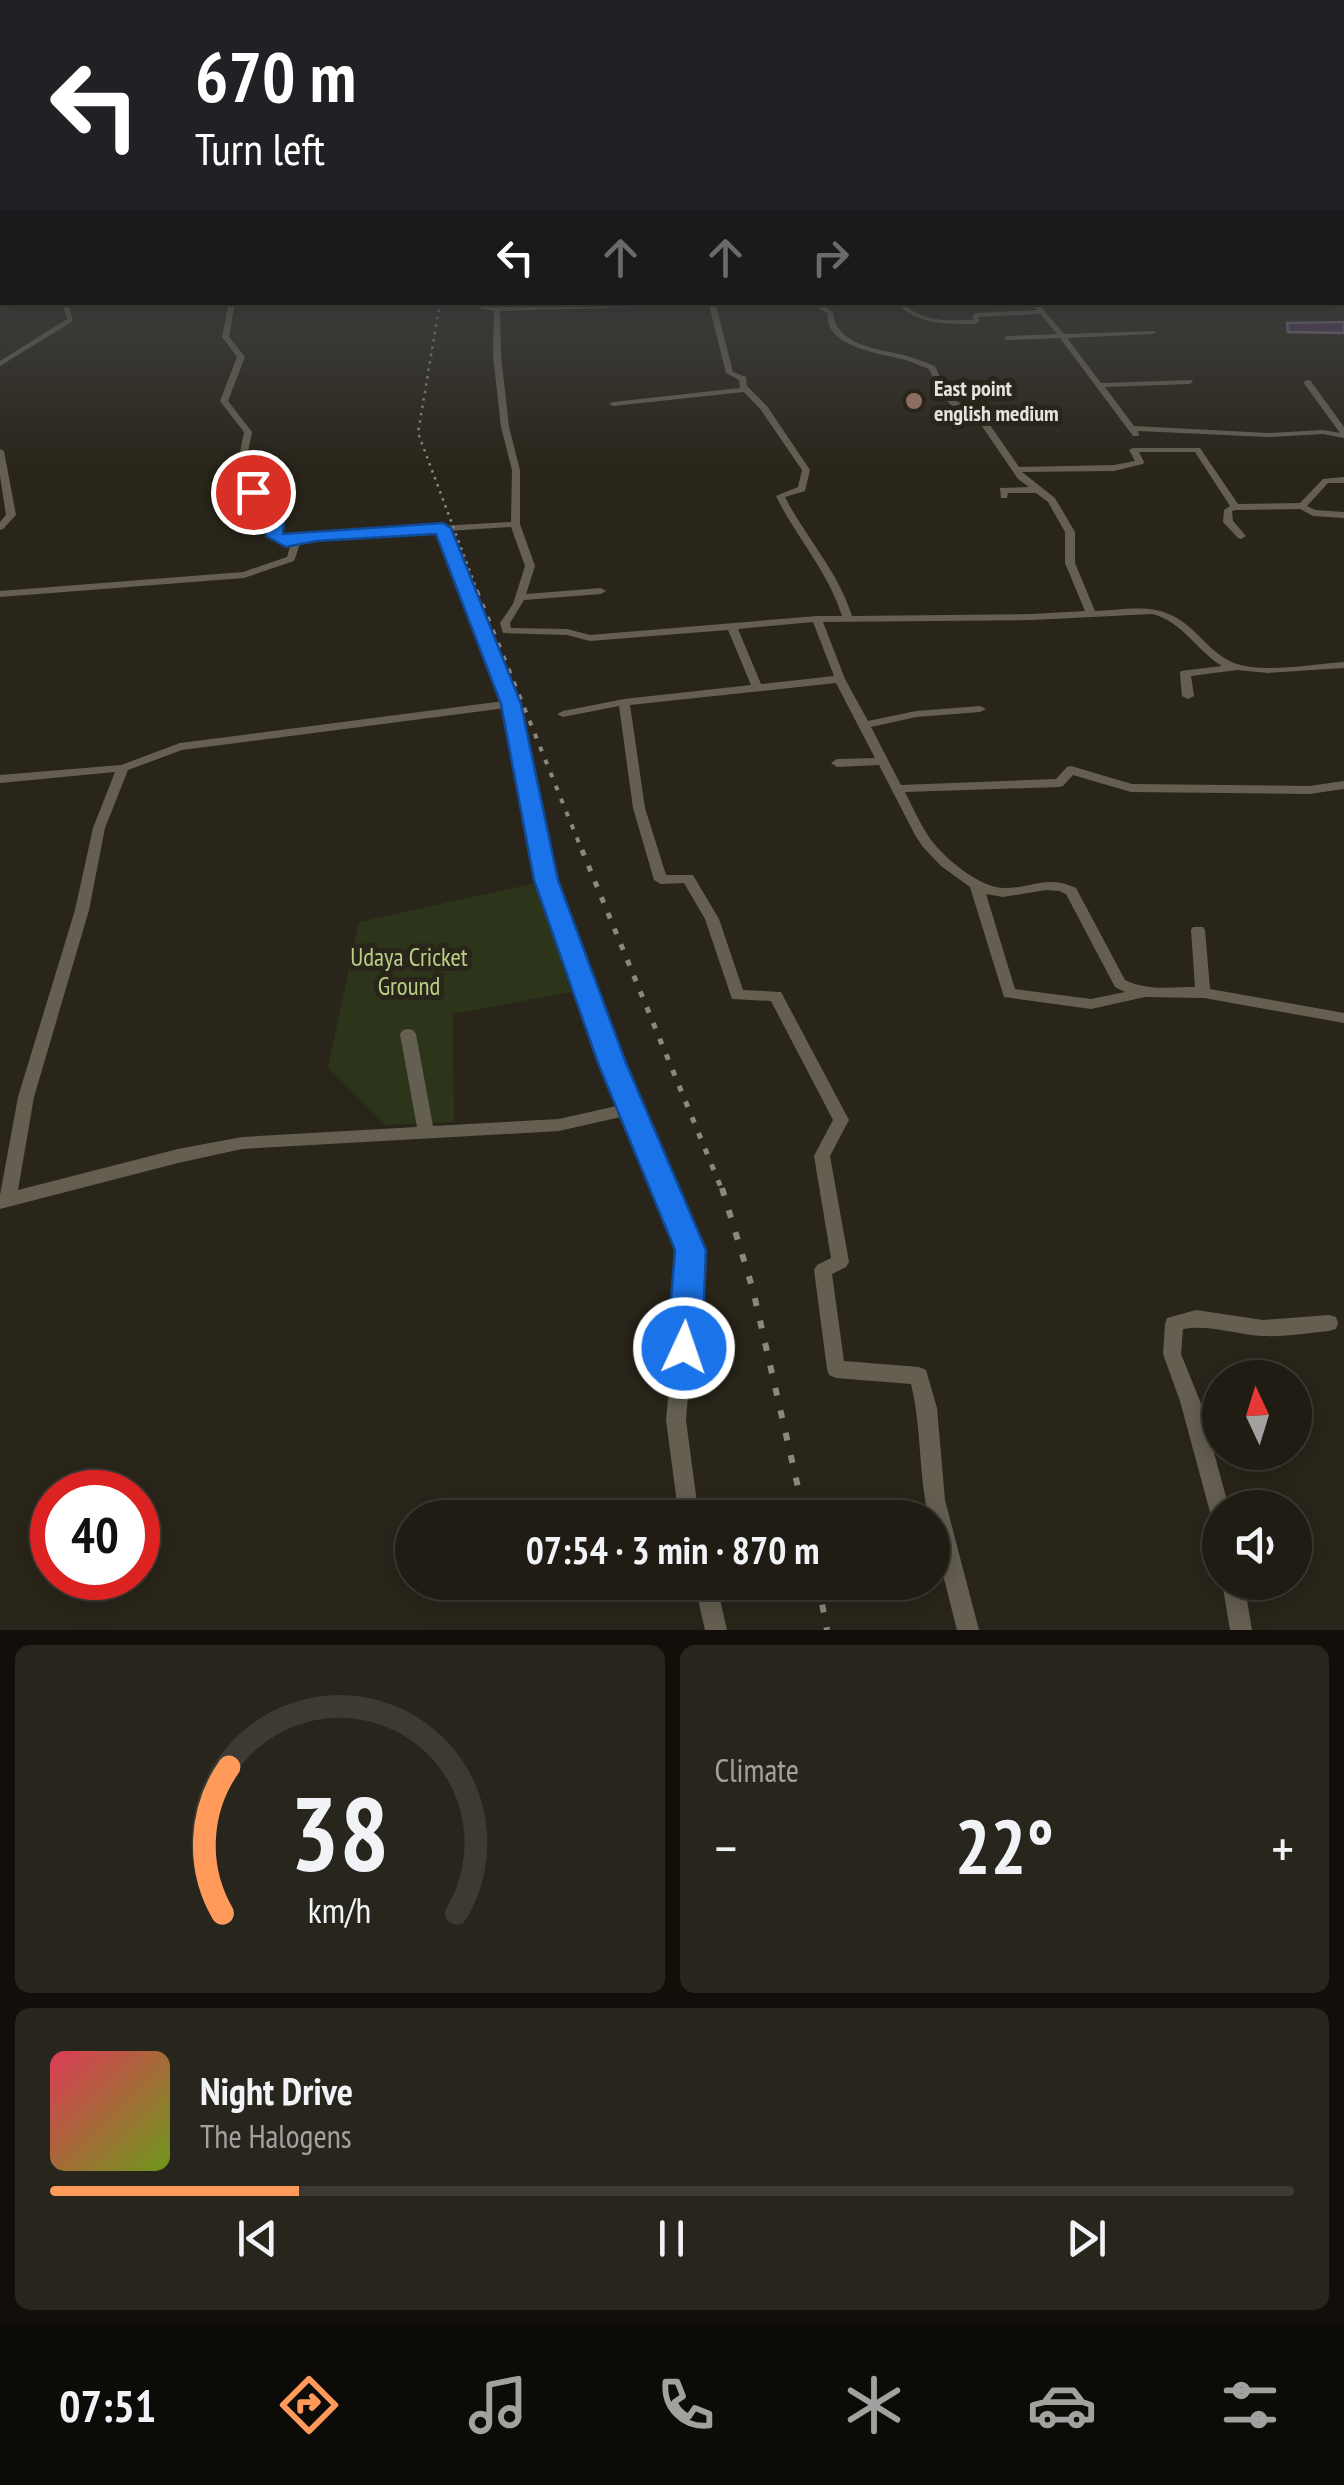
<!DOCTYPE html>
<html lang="en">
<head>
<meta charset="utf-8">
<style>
  body { margin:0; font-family:"PT Sans Narrow",sans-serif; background:#28251d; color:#f1f3f6; height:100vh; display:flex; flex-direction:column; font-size:38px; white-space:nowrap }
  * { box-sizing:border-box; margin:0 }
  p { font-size:32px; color:#a2a1a0 }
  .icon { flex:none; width:55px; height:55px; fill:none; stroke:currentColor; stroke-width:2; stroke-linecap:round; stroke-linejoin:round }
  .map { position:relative; height:1630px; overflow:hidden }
  .drawer { display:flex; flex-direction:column; gap:15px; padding:15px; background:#120f0b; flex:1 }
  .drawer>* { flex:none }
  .guide { position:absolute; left:0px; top:0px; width:1345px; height:305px; box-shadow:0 5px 25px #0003,0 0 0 2px #3d3a34; background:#202124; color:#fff; overflow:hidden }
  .needle { width:65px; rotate:356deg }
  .buttons { position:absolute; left:1202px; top:1360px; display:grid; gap:20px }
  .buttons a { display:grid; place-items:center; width:110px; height:110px; border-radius:50%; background:#201c14; box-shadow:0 5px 25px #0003,0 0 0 2px #3d3a34; font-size:50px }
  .speed { position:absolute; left:30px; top:1470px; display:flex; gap:20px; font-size:50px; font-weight:700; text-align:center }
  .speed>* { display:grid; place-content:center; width:130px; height:130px; border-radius:50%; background:#201c14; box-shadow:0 5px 25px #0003,0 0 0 2px #3d3a34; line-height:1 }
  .speed .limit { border:15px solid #d22; background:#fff; color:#111 }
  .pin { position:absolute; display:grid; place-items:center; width:85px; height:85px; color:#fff; margin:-42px; border:5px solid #fff; border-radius:50%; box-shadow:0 2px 10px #0007 }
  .me { position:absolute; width:110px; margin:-55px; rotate:3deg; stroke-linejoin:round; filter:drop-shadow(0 0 8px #0008) }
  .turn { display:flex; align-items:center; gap:35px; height:210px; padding:0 30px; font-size:45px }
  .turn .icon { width:130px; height:130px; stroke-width:2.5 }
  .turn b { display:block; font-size:70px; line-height:85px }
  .lanes { display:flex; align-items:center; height:95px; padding:0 30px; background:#0003; justify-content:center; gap:50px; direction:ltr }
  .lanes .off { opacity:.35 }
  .big { font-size:75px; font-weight:700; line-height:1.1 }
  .drawer .widget { flex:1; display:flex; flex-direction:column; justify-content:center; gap:15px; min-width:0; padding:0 35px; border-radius:15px; background:#28251d }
  .drawer .dial { align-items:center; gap:0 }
  .dial svg { height:260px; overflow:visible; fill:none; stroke:#3d3a34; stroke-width:7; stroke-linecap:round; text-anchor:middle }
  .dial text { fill:#f1f3f6; stroke:none }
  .song { display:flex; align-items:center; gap:30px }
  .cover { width:120px; height:120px; border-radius:15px; background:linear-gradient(135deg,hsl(350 70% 55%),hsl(80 70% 35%)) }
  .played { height:10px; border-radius:5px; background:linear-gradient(90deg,#ff9a5b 20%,#3d3a34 20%) }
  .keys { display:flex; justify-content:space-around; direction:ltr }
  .heat { display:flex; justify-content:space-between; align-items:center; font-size:55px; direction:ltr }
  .drawer .tiles { flex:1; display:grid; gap:15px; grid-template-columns:1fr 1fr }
  .widget:last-child { grid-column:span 2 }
  .trip { position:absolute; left:395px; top:1500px; width:555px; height:100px; border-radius:50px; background:#201c14; box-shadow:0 5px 25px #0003,0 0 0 2px #3d3a34; font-weight:700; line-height:100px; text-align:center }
  .menu { display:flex; height:160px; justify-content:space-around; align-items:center; background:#0d0b08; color:#a2a1a0 }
  .menu .icon { width:70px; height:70px }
  .menu .active { color:#ff9a5b }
  .menu b { font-size:45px; color:#f1f3f6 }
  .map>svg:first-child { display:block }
  .green { fill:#2c341a }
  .building { fill:#4f345a; stroke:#7a717e; stroke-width:2.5 }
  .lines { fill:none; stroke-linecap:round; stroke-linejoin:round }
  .minor { fill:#655f52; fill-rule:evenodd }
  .highway { fill:#cc7e8b; fill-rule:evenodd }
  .rail-far3 { stroke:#8c887f; stroke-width:2.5; stroke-dasharray:2.5 5; stroke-linecap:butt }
  .rail-far2 { stroke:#8c887f; stroke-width:4; stroke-dasharray:5 9; stroke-linecap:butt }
  .rail-far1 { stroke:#8c887f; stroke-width:5; stroke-dasharray:6 11; stroke-linecap:butt }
  .rail { stroke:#8c887f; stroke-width:6; stroke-dasharray:8 15; stroke-linecap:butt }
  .route { fill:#1a73e8; stroke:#114b97; stroke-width:2.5 }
  .education-dot { fill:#8d6e63; stroke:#2a251a; stroke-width:4 }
  .labels { text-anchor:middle; stroke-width:10; stroke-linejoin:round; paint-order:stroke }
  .far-poi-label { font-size:22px; font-weight:bold; fill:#e7e3dc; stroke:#2a251a; text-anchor:start }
  .park-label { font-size:25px; fill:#b8cf84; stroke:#2a251a }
</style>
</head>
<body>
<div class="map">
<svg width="1344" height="1630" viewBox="0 0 1344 1630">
  <rect width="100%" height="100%" fill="#2a251a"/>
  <path class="green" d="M536,883l35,109 -118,22 1,108 -68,3 -58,-58 31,-145z"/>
  <path class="building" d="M1344,322v11l-56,-1 -1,-9z"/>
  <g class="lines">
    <g class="minor">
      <path d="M1342,264l2,1v4l-2,-1z"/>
      <path d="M2,286v4l-2,1v-4z"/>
      <path d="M62,302h6l5,19 -73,45v-5l67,-42z"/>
      <path d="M229,302h6l-6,35 16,20 -17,44 24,31 -7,35 12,24 24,26 -2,17 17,5 19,-6 196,-11 1,-52 -11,-43 -8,-72 1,-44 -15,-3 -3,-6 21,5 171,-5h96l-48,3 17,67 13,5 1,9 20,20 43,64 -5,21 -20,6c21,41 53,74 67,119l180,-2 53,-3 -20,-48v-31l-17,-30 -12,-9h-28l-1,5h-6l-1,-10 29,-1 -11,-8 -45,-66 -21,-7 -12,-12 -11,-25c-8,-3 -15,-6 -23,-9 -23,-6 -82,-13 -78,-46l-17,-12h8l14,10c2,33 45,37 71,43 11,3 20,7 31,11l11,25 12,11 21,7 40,58 95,-2 21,-4 -6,-11 4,-2h67l38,56 62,-1 23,-24 21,-2v6h-16l-21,23 8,4 29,2v6l-31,-2 -13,-7 -64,1 -4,1 1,10 13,15 -5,3 -3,-1 -15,-16 1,-12 6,-4 -35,-54h-56l5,10 -1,2 -29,7 -92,1 33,26 20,34v31l20,48c43,-2 68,-11 102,23 11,11 22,23 37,29 31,11 77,1 110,-1v6l-76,5 -31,-3 -46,6 3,20 -6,3 -6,-3 -2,-23 1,-2 41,-5c-25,-15 -40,-45 -70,-52l-120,6 -209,2 22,57 23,42 48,-10 64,-5 6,3 -6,3 -64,5 -45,10 30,58 155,-6 11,-12 4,-1 61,18 177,2 35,-5v8l-35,5 -178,-2 -58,-17 -10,11 -4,1 -154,5c7,14 14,29 22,42 14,22 53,56 81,54 26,-1 41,-13 68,0l49,92c23,11 46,7 70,7l-4,-57 2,-3h10l2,3 5,59 134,24v10l-140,-25 -59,-1 -54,12 -87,-12 -34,-110 -29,-21 -18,-19 -8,-12 -36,-70 -42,2 -6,-4 6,-4 38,-1 -39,-75 -206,22 15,103 21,67h27l26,44 24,71 38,2 68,128 -19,36 19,106 -3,5 -14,7 12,87 75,6 7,3 11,38 8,92 34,130h-22l-25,-99v-13h-3c-11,-44 -7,-90 -18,-134l-75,-6 -7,-3 -2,-6 -13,-99 3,-5 14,-7 -17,-102 19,-36 -62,-119 -39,-2 -27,-80 -21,-36 -23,1 -7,-4 -21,-72 -14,-102 -56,11 -6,-3 6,-3 61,-12 127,-14 -23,-55 -138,11 -23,-6 -64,-2 -3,-10 13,-19 12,-38 -14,-39 -63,4 69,173 36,176 85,229 62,141 -14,170 13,98h-20l-13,-98 16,-170 -57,-134 -66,15 -317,18 -64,14 -178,46v-14l18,-98 57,-187 18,-82 22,-56 -115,11v-8l121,-10 59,-22 324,-42 -65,-170 -123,8 -16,5 -6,17 -50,17 -244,19v-6l243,-19 44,-15 4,-14 -20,-5v-21l-22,-25 -12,-25 7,-35 -24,-31 17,-44 -15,-20zM709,305l17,68 13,7 1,8 -127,14 -4,2 4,2 131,-14 17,18 41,60 -4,17 -22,9c20,41 52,75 66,120h-25l-227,19 -23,-6 -56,-1 -1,-5 14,-23 77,-6 5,-3 -5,-3 -75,6 9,-28 -15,-42v-54l-11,-43 -8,-72 -1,-44zM813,622l21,54 -73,8 -23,-55zM506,708l33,172 82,225 -62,14 -126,7 -17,-92 -3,-4 -5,-1 -5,1 -3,4 17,93 -175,10 -64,12 -160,41 16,-93 55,-187 16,-82 23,-58 54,-20zM1046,890l13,1 7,3 49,93 10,5 -34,7 -76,-10 -29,-95 17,3z"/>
      <path d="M895,302c11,2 14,8 24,12 16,8 36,6 54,6v-5l3,-2 61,-3 -7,-8h7l27,32 91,-3 1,1 -3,2 -86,4 34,45 91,-3 1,2 -4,2 -84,3 29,39 134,7 55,-3 17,3 -37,-51 4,-2h3l34,47v11l-21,-4 -55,3 -130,-6 1,5h-6l-73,-98 -53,2 -3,-2 3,-2 50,-2 -17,-20 -61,3v5l-3,2c-31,0 -58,1 -81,-22z"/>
      <path d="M0,449l4,2 12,64 -13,14 -3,1v-8l6,-7 -6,-39z"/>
      <path d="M1196,1310l67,10 66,-5 7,2 2,6 -2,6 -7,2c-22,2 -43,6 -65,5 -28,-1 -53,-12 -81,-7l-2,25 19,47 29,107h-9v14l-7,-3 -3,-7 -30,-111 -17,-47 2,-30 2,-6z"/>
      <path d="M694,1582h22l11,48h-22z"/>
      <path d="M1222,1582h22l8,48h-22z"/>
    </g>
    <g class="highway">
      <rect x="1342" y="269" width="2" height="6"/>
      <path d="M1342,288l2,1v6l-2,-1z"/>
    </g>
    <path class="rail-far3" d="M440,302l-22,131 60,160"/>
    <path class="rail-far2" d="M477,591l106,262"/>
    <path class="rail-far1" d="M582,850l140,340"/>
    <g class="rail">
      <path d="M722,1188l31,102 52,228"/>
      <path d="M818,1582l9,48"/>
    </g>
  </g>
  <linearGradient id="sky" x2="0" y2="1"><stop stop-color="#17140e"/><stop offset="0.51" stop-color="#444649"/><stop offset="1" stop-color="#444649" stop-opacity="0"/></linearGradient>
  <rect width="1344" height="469" fill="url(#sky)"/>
  <path class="route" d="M247,489h12l25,28 -1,17 160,-11 8,5 70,176 37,176 68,183 80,187 -4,98 -5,11 -13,5 -12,-5 -5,-11 8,-98 -77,-187 -64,-183 -33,-176 -65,-170 -120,7 -30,6 -20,-11 1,-18 -20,-22z"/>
  <circle class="education-dot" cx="914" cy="401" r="10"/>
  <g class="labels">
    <g class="far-poi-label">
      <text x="934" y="396">East point<tspan x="934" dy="25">english medium</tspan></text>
    </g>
    <g class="park-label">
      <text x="409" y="966">Udaya Cricket<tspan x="409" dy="29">Ground</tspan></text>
    </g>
  </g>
</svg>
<div class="buttons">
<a><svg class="needle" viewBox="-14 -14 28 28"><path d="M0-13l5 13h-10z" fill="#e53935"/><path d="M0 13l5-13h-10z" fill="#a2a1a0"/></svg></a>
<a><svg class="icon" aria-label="sound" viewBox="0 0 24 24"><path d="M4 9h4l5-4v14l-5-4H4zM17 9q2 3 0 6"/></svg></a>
</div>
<div class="speed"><div class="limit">40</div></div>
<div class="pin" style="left:253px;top:492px;background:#d93025"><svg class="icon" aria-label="arrive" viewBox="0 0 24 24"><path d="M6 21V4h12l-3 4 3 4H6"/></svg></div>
<svg class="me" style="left:684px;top:1348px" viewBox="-20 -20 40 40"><circle r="17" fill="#1a73e8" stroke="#fff" stroke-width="3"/><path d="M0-11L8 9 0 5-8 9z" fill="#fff"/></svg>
<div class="trip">07:54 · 3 min · 870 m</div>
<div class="guide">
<div class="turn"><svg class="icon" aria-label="left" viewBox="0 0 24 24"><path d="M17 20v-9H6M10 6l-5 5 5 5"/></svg><div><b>670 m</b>Turn left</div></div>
<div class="lanes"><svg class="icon" aria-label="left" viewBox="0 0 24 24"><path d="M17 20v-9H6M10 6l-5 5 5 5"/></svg><svg class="icon off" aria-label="ahead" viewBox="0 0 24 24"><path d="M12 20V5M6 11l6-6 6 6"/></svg><svg class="icon off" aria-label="ahead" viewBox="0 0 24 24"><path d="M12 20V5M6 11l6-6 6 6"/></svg><svg class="icon off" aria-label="right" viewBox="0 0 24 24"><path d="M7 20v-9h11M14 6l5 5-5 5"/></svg></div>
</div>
</div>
<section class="drawer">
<div class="tiles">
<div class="widget dial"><svg viewBox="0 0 100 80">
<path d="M14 69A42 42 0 1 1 86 69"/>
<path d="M14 69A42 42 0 0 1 16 24" stroke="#ff9a5b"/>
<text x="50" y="56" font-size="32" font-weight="700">38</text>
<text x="50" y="72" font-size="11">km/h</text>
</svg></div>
<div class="widget"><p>Climate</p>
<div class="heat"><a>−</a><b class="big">22°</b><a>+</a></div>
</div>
<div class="widget">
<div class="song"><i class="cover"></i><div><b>Night Drive</b><p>The Halogens</p></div></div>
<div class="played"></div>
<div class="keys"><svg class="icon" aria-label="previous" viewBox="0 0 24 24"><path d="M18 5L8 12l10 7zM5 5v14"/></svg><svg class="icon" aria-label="pause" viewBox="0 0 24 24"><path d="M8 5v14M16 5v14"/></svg><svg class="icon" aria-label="next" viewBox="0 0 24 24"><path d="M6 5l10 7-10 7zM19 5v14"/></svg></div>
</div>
</div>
</section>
<nav class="menu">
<b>07:51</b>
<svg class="icon active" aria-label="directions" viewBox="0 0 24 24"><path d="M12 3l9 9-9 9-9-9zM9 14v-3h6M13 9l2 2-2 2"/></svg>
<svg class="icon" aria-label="music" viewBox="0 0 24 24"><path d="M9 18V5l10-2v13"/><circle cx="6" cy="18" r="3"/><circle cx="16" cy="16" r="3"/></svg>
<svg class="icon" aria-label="phone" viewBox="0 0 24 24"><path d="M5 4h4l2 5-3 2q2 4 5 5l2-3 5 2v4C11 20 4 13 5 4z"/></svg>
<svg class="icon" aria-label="climate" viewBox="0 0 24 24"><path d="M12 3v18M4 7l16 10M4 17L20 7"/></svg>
<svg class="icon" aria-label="car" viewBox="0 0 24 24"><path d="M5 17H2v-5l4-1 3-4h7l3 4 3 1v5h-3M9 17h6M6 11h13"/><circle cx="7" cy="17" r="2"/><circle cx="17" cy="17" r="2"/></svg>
<svg class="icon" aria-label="filters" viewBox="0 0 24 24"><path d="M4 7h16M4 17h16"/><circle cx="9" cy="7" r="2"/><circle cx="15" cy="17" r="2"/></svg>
</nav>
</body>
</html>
